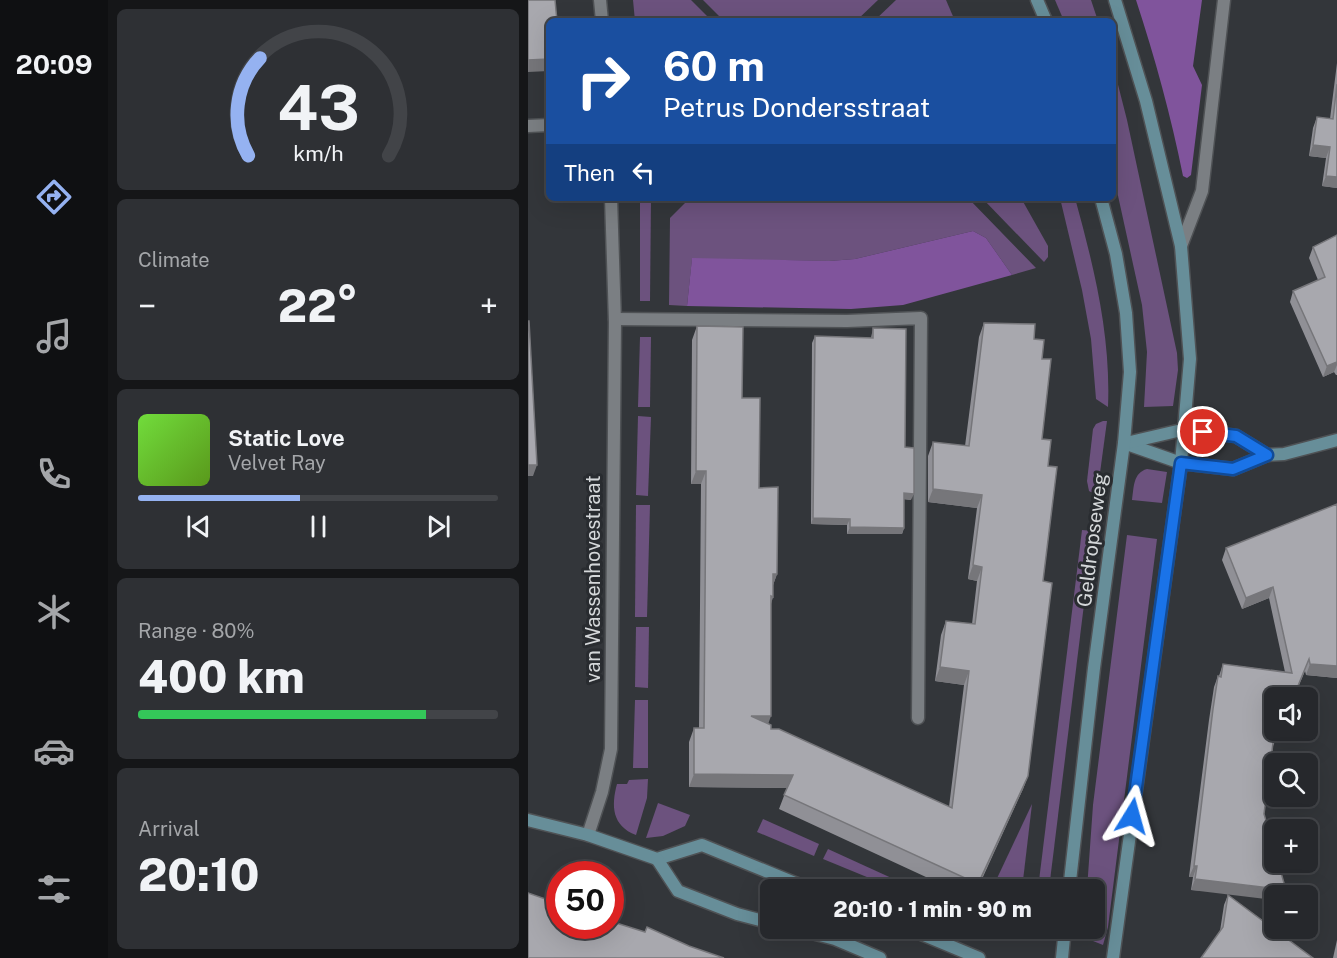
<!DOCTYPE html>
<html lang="en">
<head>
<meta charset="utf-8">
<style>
  body { margin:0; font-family:"Public Sans",sans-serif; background:#2e3034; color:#f1f3f6; height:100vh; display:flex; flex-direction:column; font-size:22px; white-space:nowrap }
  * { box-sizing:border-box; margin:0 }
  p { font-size:20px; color:#a4a6a9 }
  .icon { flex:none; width:33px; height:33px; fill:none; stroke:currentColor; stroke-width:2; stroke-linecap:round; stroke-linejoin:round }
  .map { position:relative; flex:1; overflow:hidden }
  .panel { display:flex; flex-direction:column; gap:9px; padding:9px; background:#151618; width:420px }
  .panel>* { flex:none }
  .hud { position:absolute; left:18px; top:18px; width:570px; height:183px; border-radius:9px; box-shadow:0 6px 24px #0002,0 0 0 2px #424448; background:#1a4fa0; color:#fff; overflow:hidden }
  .fabs { position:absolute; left:736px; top:687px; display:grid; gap:12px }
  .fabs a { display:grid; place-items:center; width:54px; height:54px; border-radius:9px; background:#26282c; box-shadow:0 6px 24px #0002,0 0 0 2px #424448; font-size:30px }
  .speed { position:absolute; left:18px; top:861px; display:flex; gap:12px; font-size:30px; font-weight:700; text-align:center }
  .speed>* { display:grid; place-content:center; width:78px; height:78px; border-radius:50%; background:#26282c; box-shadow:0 6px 24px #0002,0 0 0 2px #424448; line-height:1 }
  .speed .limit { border:9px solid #d22; background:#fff; color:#111 }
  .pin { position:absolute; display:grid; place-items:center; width:51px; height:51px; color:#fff; margin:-26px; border:3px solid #fff; border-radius:50%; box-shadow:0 2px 6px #0007 }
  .me { position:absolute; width:66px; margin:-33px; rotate:8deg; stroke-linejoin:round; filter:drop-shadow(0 0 4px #0008) }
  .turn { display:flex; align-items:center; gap:21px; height:126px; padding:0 18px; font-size:27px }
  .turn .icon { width:78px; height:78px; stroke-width:2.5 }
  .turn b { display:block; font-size:42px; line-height:51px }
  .then { display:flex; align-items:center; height:57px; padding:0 18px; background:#0003; gap:12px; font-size:22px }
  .big { font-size:45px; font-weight:800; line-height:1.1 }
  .panel .tile { flex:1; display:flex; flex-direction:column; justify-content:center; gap:9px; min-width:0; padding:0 21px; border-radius:9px; background:#2e3034 }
  .panel .dial { align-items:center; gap:0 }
  .dial svg { height:156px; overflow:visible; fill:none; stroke:#424448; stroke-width:7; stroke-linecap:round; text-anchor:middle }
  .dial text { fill:#f1f3f6; stroke:none }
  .song { display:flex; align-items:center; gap:18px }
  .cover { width:72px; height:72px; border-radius:9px; background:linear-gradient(135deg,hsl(100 70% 55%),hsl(90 70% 35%)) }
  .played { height:6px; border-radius:3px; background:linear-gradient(90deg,#95b2f1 45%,#424448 45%) }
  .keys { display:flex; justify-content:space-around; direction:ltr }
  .heat { display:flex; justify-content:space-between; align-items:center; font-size:33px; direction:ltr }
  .charge { height:9px; border-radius:4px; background:linear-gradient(90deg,#34c759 80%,#424448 0) }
  .trip { position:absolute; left:232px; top:879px; width:345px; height:60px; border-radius:9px; background:#26282c; box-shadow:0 6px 24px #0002,0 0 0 2px #424448; font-weight:800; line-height:60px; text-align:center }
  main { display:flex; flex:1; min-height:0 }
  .tabs { display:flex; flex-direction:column; width:108px; justify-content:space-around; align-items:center; background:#0f1012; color:#a4a6a9 }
  .tabs .icon { width:42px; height:42px }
  .tabs .selected { color:#95b2f1 }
  .tabs b { font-size:27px; color:#f1f3f6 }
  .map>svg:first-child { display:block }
  .green { fill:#6c527e }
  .forest { fill:#80549c }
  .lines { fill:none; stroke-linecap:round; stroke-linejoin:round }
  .street-casing { stroke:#4f5255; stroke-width:15 }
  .secondary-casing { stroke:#4f5255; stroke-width:15 }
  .street { stroke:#7b7f83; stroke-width:12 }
  .secondary { stroke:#678e99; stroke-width:12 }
  .wall { fill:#909096 }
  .shaded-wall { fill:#76767a }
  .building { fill:#a8a8ae; stroke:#76767a; stroke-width:1.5 }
  .route-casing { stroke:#114b97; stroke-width:15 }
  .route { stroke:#1a73e8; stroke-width:10 }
  .labels { text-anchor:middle; stroke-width:6; stroke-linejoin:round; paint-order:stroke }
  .street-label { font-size:20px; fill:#d5d8da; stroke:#292c30 }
</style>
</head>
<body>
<main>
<nav class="tabs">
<b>20:09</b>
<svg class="icon selected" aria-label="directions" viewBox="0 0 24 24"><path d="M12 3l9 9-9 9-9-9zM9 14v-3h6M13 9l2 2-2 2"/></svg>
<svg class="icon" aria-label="music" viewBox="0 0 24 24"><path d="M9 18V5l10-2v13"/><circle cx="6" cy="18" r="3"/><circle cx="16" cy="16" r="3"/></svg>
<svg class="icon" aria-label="phone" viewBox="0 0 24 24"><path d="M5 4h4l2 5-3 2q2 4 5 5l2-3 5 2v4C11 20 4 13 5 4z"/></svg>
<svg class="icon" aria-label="climate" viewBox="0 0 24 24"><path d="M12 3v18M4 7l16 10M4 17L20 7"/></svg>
<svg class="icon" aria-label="car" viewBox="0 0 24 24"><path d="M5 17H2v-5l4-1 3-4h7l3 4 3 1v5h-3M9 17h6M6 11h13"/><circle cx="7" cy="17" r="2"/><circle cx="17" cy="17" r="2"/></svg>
<svg class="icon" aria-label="filters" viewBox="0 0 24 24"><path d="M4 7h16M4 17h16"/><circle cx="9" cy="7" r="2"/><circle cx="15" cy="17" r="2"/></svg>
</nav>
<section class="panel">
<div class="tile dial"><svg viewBox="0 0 100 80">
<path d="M14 69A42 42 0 1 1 86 69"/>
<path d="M14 69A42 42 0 0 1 20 19" stroke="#95b2f1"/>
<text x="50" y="56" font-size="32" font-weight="700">43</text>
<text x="50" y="72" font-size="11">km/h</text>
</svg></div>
<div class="tile"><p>Climate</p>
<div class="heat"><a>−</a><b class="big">22°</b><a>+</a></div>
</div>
<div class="tile">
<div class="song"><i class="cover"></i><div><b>Static Love</b><p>Velvet Ray</p></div></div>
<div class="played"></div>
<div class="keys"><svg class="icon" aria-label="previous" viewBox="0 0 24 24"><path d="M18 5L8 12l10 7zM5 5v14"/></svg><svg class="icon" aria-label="pause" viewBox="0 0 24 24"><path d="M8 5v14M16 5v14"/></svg><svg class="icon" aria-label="next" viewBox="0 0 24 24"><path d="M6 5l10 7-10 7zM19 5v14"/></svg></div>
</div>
<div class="tile"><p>Range · 80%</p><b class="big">400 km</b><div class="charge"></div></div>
<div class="tile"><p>Arrival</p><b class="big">20:10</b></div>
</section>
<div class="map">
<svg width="809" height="958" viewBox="0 0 809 958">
  <rect width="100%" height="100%" fill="#33363a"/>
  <g class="green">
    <path d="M105,0h58l21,21h-77z"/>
    <path d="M175,0h175l-22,21h-132z"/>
    <path d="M368,0h50l9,21h-81z"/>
    <path d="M527,0h36l7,21h-34z"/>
    <path d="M585,65l14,55 50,233 1,17 -5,36 -29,1 3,-55 -5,-47 -29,-132z"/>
    <path d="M112,198h11l-1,103h-10z"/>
    <path d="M162,198h278l68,70 -24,7 -26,-37 -13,-7 -118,28 -26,2 -137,-2 -5,47 -18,-1 1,-87z"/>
    <path d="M454,198h39l27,48v11l-4,5z"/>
    <path d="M532,198h15c19,69 36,138 33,209l-12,-8 -5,-60 -9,-49z"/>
    <path d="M112,337h11l-1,70h-12z"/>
    <path d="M110,416l13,1 -3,79 -12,-1z"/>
    <path d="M575,421h4l-10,74 -8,-4 -2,-10 6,-52 3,-5z"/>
    <path d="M619,469l20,3 -5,31 -30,-3c2,-13 1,-27 15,-31z"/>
    <path d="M108,505h14l-3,112h-12z"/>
    <path d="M554,530l11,1 -44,358h-11z"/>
    <path d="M599,535l30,4 -49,388 -5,18 -20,-8 1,-8 11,-1v-38l-8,-1 6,-84z"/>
    <path d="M108,627h13l-1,61 -13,-1z"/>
    <path d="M107,700h13v68h-15z"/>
    <path d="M120,779l-1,19 -11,37c-24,-9 -25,-29 -19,-51h10l2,-4z"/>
    <path d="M130,803l32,12 -5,11 -22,10 -17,2z"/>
    <path d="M504,804l-10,85h-30z"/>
    <path d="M235,819l56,25 -5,12 -57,-24z"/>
    <path d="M300,849l81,37 -2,3h-11l-73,-30z"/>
  </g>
  <g class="forest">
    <path d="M608,0h66l-9,66 9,19 -11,90 -4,3 -4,-2c-12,-60 -28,-118 -47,-176z"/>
    <path d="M445,231l13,7 26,37 -109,30 -52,4 -164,-3 5,-48 137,3 26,-2z"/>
  </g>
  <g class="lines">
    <defs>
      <g id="street">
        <path d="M72,0l2,21"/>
        <path d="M0,126l21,-1"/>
        <path d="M653,246l21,-55 22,-191"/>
        <path d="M87,319l232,2 74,-3 -3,400"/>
        <path d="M60,835l14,-43 9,-43 4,-427 -4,-124"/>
      </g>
      <g id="secondary">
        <path d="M509,0l9,21"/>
        <path d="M596,443l57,20 52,6 34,-14 17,-1 53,-14"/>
        <path d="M598,443l60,-14 50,7 31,19"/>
        <path d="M0,820l60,15 69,24 45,-14 110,45"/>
        <path d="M129,859l21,32 59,23 34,9"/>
        <path d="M541,890l25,-222 30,-225 6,-71 -4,-59 -10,-59 -15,-56"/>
        <path d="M265,928l42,11 45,19"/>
        <path d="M379,928l72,30"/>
        <path d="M534,958l3,-30"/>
        <path d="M585,958l68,-495 9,-104 -9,-113 -35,-145 -31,-101"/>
      </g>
    </defs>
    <use href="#street" class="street-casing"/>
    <use href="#secondary" class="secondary-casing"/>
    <use href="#street" class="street"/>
    <use href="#secondary" class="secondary"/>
  </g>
  <g class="wall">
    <path d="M809,63v125l-15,-2 4,-28 -17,-2 4,-28 4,-11 13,2z"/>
    <path d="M809,235v140h-1l-2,-3 -11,5 -33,-75 3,-11 25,-11 -9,-22 4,-11z"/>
    <path d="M456,323l50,16 8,20v80l6,27 -5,115 -15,195 -5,13 -46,101h-23l-175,-81 8,-21 -98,-1v-45l5,-14h5l2,-244h-10l1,-144 5,-14 45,72 17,90 18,86 -4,11v12l-2,7 -3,119 3,6 178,78 15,-122 -29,-4 6,-46 5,-14 26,3 5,-43 -9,-2 9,-71 -49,-6v-46l5,-14 32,4 14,-109z"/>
    <path d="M345,328l32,119 6,53 -7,-1v29l-2,6h-55v-9l-36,-1 1,-181 3,-7 56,2z"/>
    <path d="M809,504v174l-31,-3 -1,-4 -32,75 -9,68 22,76 -2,6 -93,-6 2,-13h-4l20,-157 5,-33 4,-11h1l4,-12 62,8 -16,-74 -27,11 -20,-49 4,-12z"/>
    <path d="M700,895l85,63 -93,-27 4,-26z"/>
    <path d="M809,940v18h-4z"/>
  </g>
  <g class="shaded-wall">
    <path d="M21,59v12l-21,1v-12z"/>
    <path d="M785,145l17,2 -4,11 -17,-2z"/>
    <path d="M798,176l11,1v11l-15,-2z"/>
    <path d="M809,362v3l-3,7 -11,5 4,-11z"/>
    <path d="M0,465h9l-4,11h-5z"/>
    <path d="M168,471h10l-5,13h-10z"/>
    <path d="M405,489l49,6 -5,13 -49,-6z"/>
    <path d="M376,493l10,1 -3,6 -9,-1z"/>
    <path d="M285,518l37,1 -3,6 -36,-1z"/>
    <path d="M322,527l54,1 -2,6h-55z"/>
    <path d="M445,565l9,2 -5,14 -9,-2z"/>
    <path d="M245,574h4l-5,14z"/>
    <path d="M745,587l-4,11 -27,11 4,-11z"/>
    <path d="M782,664l27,2v12l-31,-3z"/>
    <path d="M412,667l29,4 -5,14 -29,-4z"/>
    <path d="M223,716h20l-5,14z"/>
    <path d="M166,774l99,1 -5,13 -99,-1z"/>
    <path d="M500,776l-5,13 -47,101 2,-6z"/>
    <path d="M666,866h3l-4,11h-4z"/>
    <path d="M667,879l91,11 -2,6h-9v4l-84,-10z"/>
  </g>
  <g class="building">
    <path d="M0,0h27l2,21h-8v38l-21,1z"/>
    <path d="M809,84v93l-11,-1 4,-29 -17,-2 4,-28 16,2z"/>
    <path d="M809,235v127l-10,4 -34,-75 32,-14 -12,-30z"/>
    <path d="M0,321h1l8,144h-9z"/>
    <path d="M456,323l51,1 -1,15 10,1 -2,19h9l-9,80 9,1 -3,26 9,1 -14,114 9,2 -24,193 -50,108 -194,-89 9,-20 -99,-1v-46h10l2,-257h-10l1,-145 46,1 -1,71h18l-1,90 19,-1 -1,87h-4v23l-2,-1v120h-20l20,9v4h8l173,79 17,-137 -29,-4 6,-46 29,3 7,-57 -9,-2 9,-70 -49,-6v-47l36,4z"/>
    <path d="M345,328l33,1 -1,118 9,1v46l-10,-1v35l-54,-1v-8l-37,-1 2,-182 58,2z"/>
    <path d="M809,504v162l-27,-2 -1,-5 -16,39h-18v32h3l-5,13 -9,71 11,37v11h3l8,28 -91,-11 2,-13h-3l19,-157 5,-33 3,1 2,-13 69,9 -19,-86 -27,11 -20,-50z"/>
    <path d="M0,893l32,11v22h50v-5l35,11 2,-5 42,19 35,12h-196z"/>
    <path d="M700,895l85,63h-112l22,-31z"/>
  </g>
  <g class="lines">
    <defs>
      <path id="route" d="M604,816l49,-353 52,6 34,-14 -31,-19 -33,-4"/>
    </defs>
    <use href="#route" class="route-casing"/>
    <use href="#route" class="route"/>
  </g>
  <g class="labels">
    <g class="street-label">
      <text transform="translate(564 540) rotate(-83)" y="7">Geldropseweg</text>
      <text transform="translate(65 579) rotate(-90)" y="7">van Wassenhovestraat</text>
    </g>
  </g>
</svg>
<div class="fabs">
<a><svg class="icon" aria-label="sound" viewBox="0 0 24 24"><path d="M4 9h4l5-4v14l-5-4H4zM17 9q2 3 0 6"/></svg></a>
<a><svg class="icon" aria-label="search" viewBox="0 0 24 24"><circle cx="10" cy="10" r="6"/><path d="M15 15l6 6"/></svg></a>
<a>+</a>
<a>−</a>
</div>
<div class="speed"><div class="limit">50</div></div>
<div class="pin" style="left:675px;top:432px;background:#d93025"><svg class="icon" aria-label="arrive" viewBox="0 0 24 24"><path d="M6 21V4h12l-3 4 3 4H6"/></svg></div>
<svg class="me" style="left:604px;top:816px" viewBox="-20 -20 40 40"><path d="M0-17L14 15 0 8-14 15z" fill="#1a73e8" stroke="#fff" stroke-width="4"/></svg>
<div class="trip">20:10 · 1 min · 90 m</div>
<div class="hud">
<div class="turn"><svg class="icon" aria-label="right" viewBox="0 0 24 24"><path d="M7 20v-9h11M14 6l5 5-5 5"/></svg><div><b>60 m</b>Petrus Dondersstraat</div></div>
<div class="then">Then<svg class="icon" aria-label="left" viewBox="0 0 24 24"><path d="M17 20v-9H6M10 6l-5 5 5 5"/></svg></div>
</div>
</div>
</main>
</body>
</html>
